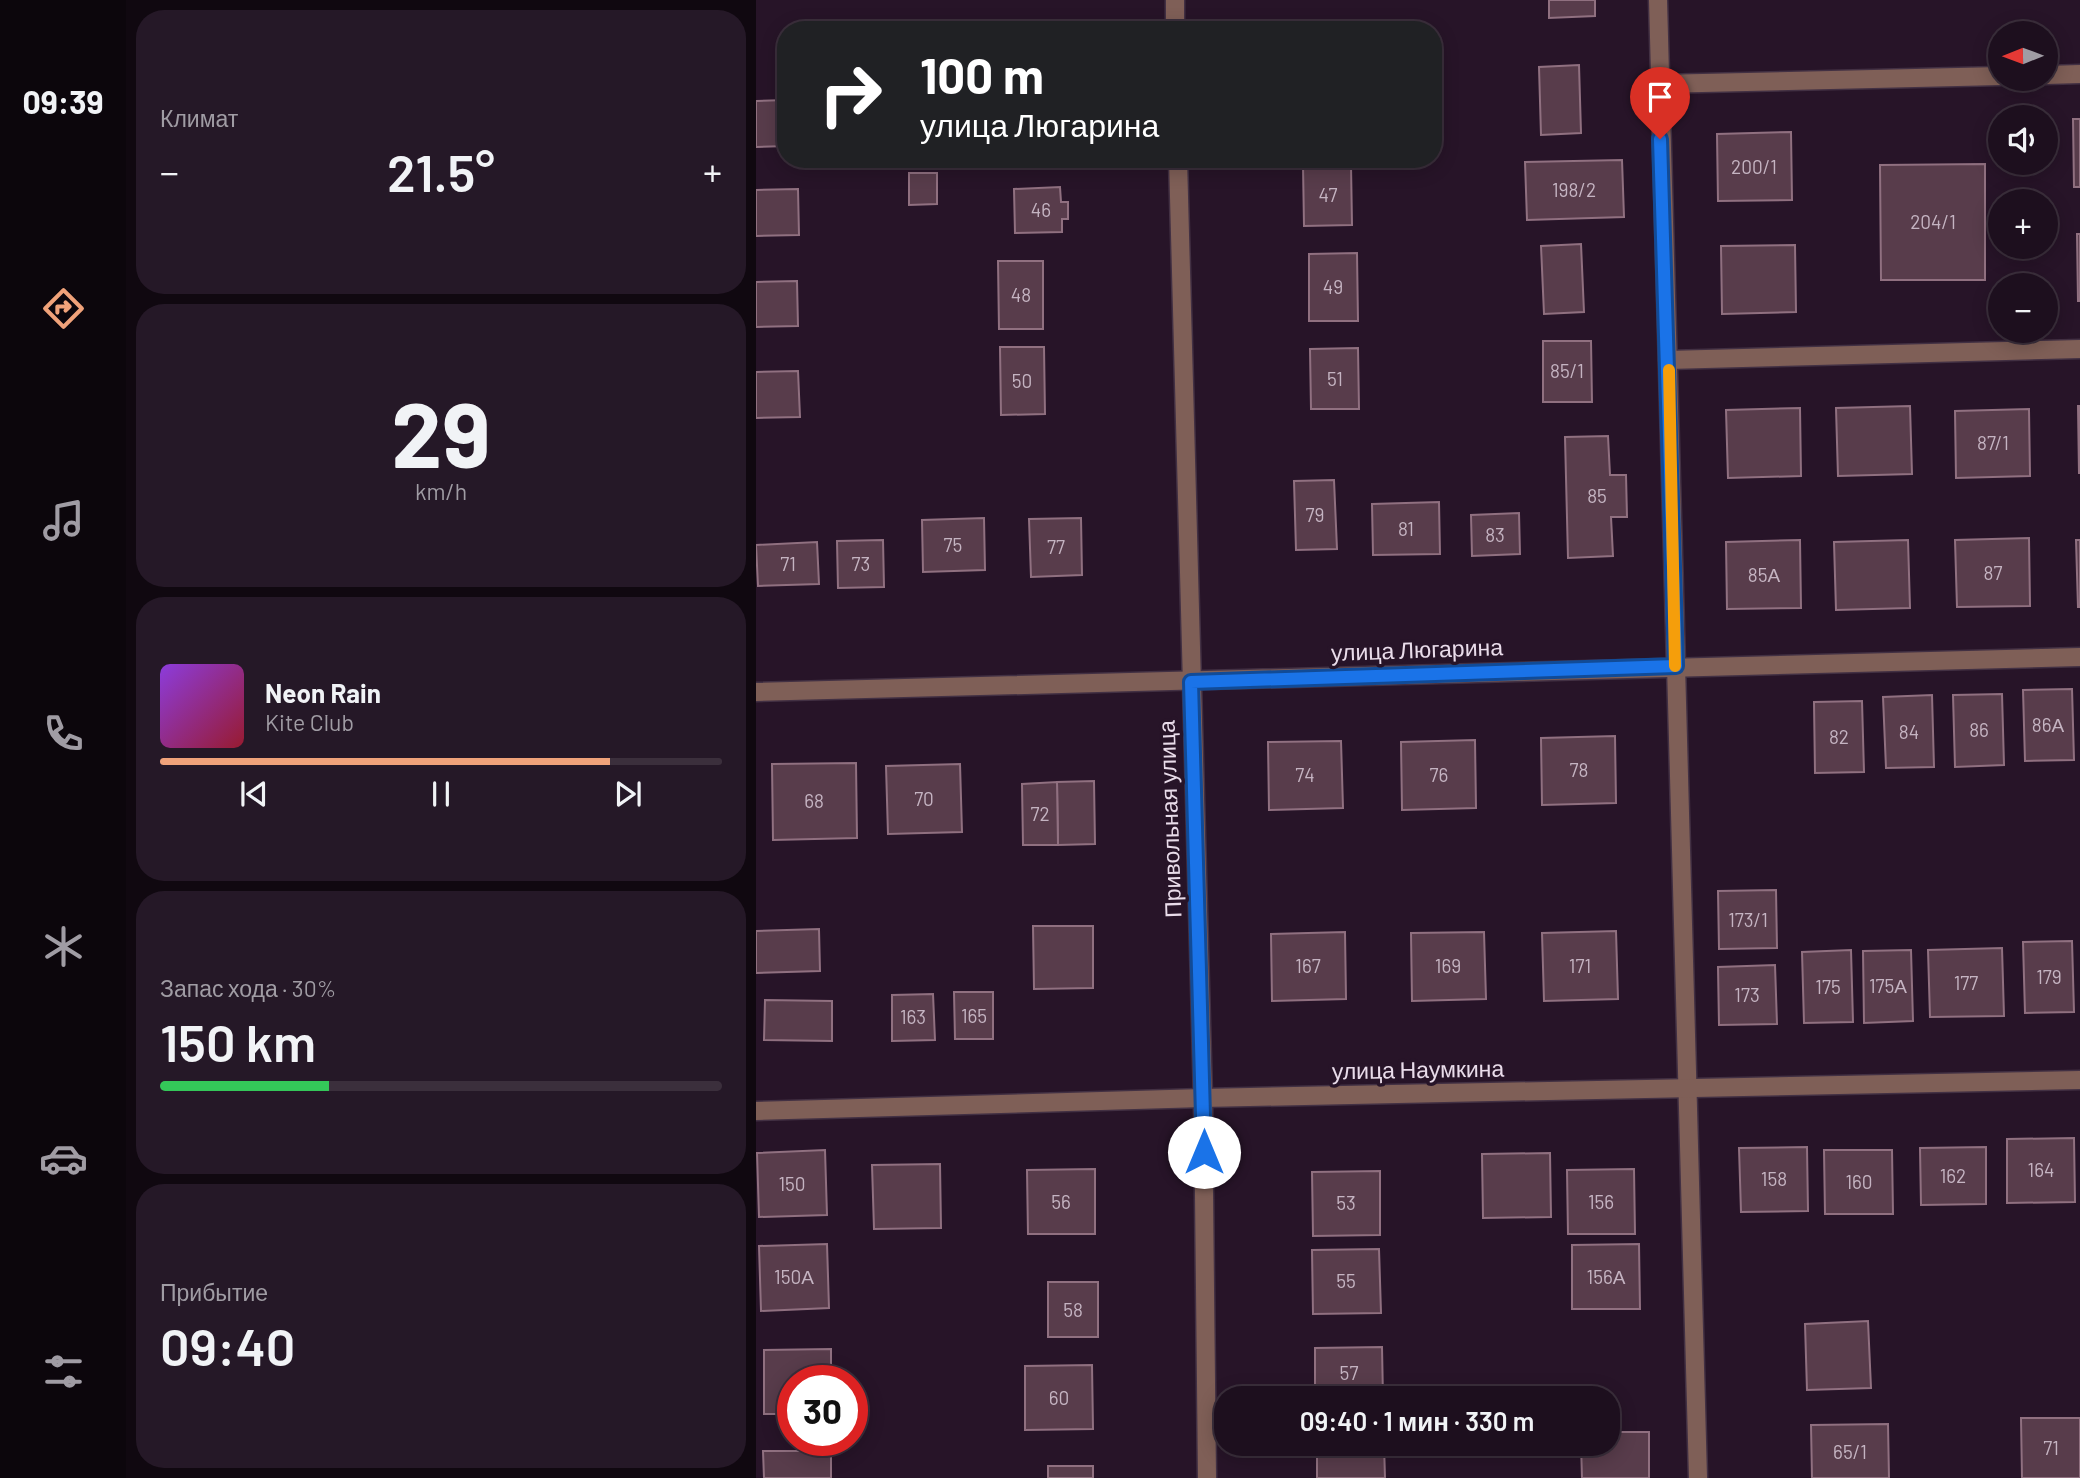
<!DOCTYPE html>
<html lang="ru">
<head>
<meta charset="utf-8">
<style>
  body { margin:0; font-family:Barlow,sans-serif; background:#251827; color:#f1f3f6; height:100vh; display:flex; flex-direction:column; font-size:26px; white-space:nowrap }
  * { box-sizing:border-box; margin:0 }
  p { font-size:23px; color:#a09ca4 }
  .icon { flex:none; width:38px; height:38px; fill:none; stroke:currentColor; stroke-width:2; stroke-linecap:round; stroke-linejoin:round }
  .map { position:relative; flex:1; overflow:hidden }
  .panel { display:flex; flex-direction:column; gap:10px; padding:10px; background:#100810; width:630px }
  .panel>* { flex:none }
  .top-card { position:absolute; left:21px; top:21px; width:665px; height:147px; border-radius:28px; box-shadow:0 4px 18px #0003,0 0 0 2px #3b2f3c; background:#202124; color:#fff; overflow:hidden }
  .needle { width:46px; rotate:269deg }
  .fabs { position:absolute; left:1232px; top:21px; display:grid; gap:14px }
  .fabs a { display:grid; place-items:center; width:70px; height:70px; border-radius:50%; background:#1d0f1e; box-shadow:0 4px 18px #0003,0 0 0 2px #3b2f3c; font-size:35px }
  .speed { position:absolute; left:21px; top:1365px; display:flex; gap:14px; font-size:35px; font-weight:700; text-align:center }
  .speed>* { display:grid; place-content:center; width:91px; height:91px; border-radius:50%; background:#1d0f1e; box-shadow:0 4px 18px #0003,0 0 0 2px #3b2f3c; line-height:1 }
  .speed .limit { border:10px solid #d22; background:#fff; color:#111 }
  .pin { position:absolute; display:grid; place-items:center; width:60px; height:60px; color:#fff; margin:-72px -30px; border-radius:50% 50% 50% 0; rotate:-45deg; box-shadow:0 0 7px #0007 }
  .pin .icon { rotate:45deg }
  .me { position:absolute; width:77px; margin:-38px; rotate:0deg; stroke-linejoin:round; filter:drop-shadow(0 0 5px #0008) }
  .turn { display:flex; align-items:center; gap:24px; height:147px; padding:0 28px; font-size:32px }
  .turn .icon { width:91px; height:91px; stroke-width:2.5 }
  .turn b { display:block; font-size:49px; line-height:60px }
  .big { font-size:52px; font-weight:600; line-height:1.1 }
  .panel .widget { flex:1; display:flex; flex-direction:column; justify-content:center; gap:10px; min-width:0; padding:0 24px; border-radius:28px; background:#251827 }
  .panel .dial { align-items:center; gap:0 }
  .dial b { font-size:91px; line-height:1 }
  .song { display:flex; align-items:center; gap:21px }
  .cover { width:84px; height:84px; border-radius:10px; background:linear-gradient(135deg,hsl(270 70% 55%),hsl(350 70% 35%)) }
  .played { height:7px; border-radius:4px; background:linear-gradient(90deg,#f0a27a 80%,#3b2f3c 80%) }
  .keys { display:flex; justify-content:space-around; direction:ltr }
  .heat { display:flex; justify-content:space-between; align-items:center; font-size:38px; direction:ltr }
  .charge { height:10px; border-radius:5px; background:linear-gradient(90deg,#34c759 30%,#3b2f3c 0) }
  .trip { position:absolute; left:458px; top:1386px; width:406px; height:70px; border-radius:28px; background:#1d0f1e; box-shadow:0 4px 18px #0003,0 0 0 2px #3b2f3c; font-weight:600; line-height:70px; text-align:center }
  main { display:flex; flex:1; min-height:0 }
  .dock { display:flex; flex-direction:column; width:126px; justify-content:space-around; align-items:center; background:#0c060c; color:#a09ca4 }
  .dock .icon { width:49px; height:49px }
  .dock .selected { color:#f0a27a }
  .dock b { font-size:32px; color:#f1f3f6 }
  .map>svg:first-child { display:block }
  .building { fill:#583c4b; stroke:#907080; stroke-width:2 }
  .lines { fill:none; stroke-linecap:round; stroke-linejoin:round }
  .minor-casing { stroke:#423043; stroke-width:21 }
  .minor { stroke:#7f5f57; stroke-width:18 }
  .route-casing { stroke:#114b97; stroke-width:18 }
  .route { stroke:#1a73e8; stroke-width:12 }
  .slow { stroke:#f59e0b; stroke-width:12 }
  .labels { text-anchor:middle; stroke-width:7; stroke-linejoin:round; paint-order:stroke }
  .number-label { font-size:19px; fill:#c5b4c2 }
  .street-label { font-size:23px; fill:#e9dcea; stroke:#271428 }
</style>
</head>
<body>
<main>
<nav class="dock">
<b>09:39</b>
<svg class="icon selected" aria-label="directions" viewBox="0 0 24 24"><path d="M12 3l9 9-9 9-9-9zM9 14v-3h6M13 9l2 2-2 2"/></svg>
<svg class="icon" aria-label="music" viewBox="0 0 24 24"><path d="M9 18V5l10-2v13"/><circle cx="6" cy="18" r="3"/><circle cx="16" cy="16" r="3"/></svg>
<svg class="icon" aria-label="phone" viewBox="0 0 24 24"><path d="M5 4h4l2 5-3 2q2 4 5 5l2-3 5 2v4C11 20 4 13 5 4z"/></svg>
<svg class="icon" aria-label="climate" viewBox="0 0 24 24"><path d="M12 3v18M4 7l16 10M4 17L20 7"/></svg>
<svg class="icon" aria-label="car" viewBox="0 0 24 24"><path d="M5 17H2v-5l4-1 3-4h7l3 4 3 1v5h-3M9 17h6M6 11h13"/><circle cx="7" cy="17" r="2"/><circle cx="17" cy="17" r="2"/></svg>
<svg class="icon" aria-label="filters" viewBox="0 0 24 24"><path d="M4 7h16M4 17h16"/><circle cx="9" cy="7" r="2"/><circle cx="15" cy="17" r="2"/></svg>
</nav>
<section class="panel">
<div class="widget"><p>Климат</p>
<div class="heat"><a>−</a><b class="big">21.5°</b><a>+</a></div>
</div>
<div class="widget dial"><b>29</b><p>km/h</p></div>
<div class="widget">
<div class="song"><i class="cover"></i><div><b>Neon Rain</b><p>Kite Club</p></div></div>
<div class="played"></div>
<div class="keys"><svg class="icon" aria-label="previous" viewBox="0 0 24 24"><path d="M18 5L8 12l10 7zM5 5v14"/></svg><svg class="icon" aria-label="pause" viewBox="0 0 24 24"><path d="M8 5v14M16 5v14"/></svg><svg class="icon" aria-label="next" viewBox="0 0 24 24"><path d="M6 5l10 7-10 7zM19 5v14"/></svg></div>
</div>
<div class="widget"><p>Запас хода · 30%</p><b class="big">150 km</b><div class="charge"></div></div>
<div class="widget"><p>Прибытие</p><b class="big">09:40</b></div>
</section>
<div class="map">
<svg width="1324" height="1478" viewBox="0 0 1324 1478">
  <rect width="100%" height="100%" fill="#271428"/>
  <g class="building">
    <path d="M793,0h46v16l-46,2z"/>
    <path d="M823,65l2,68 -40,2 -2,-68z"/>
    <path d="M30,100v46l-30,1v-46z"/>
    <path d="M1317,119h7v68h-6z"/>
    <path d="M1035,132l1,68 -74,1 -1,-67z"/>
    <path d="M866,160l2,57 -97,3 -2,-58z"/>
    <path d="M1229,164v116h-104l-1,-115z"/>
    <path d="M547,165h48l1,60 -48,1z"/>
    <path d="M153,173h28v31l-28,1z"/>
    <path d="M304,187l1,15h7v17h-6v13l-47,1 -1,-44z"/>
    <path d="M42,189l1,46 -43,1v-46z"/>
    <path d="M1321,234h3v67h-2z"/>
    <path d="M825,244l3,68 -40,2 -3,-68z"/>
    <path d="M1039,245l1,67 -74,2 -1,-68z"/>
    <path d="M601,253l1,68h-49v-67z"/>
    <path d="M242,261h45v68h-44z"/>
    <path d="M41,281l1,45 -42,1v-45z"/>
    <path d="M787,341h48l1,61h-49z"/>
    <path d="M244,347h44l1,67 -44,1z"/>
    <path d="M602,348l1,61h-48l-1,-60z"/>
    <path d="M42,371l2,46 -44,1v-46z"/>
    <path d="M1154,406l2,68 -74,2 -2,-68z"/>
    <path d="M1322,406h2v67h-1z"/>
    <path d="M1044,408l1,68 -73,2 -2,-68z"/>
    <path d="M1273,409l1,67 -74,2 -1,-67z"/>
    <path d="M852,436l2,39h16l1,42h-16l2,39 -45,2 -3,-121z"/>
    <path d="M578,480l3,69 -41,1 -2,-69z"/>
    <path d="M683,502l1,52 -67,1 -1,-51z"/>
    <path d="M763,513l1,41 -48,2 -1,-41z"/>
    <path d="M228,518l1,52 -62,2 -1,-52z"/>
    <path d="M325,518l1,57 -51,2 -2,-58z"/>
    <path d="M1273,538l1,68 -73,1 -2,-67z"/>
    <path d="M127,540l1,47 -46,1 -1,-47z"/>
    <path d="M1044,540l1,68 -74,1 -1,-67z"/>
    <path d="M1152,540l2,68 -74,2 -2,-68z"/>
    <path d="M1320,540h4v67h-2z"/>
    <path d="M61,542l2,42 -61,2 -2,-41z"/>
    <path d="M1316,689l2,71 -49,1 -2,-71z"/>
    <path d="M1246,694l2,71 -49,2 -2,-72z"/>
    <path d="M1176,695l2,72 -48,1 -3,-71z"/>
    <path d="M1106,701l2,71 -49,1 -1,-71z"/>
    <path d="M859,736l1,67 -74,2 -1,-67z"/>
    <path d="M719,740l1,68 -74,2 -1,-68z"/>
    <path d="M585,741l2,67 -74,2 -1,-68z"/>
    <path d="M100,763l1,75 -84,2 -1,-76z"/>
    <path d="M204,764l2,68 -74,2 -2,-68z"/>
    <path d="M338,781l1,63 -37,1 -1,-63z"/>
    <path d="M301,782l1,63h-35l-1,-61z"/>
    <path d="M1020,890l1,58 -58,1 -1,-58z"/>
    <path d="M277,926h60v62l-59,1z"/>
    <path d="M63,929l1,42 -64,2v-42z"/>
    <path d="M860,931l2,68 -74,2 -2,-68z"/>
    <path d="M589,932l1,67 -74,2 -1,-67z"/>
    <path d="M728,932l2,67 -74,2 -1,-68z"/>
    <path d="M1316,941l2,71 -49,1 -2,-71z"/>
    <path d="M1246,948l2,68 -74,1 -2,-67z"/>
    <path d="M1095,950l2,72 -49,1 -2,-71z"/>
    <path d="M1155,950l2,71 -49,2 -1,-72z"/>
    <path d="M1019,965l2,59 -58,1 -1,-58z"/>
    <path d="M198,992h39v47h-38z"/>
    <path d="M177,994l2,46 -43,1v-46z"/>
    <path d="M9,1000l67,1v40l-68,-1z"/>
    <path d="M1318,1138l1,64 -68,1v-64z"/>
    <path d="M1051,1147l1,64 -67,1 -2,-64z"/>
    <path d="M1230,1147v57l-65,1 -1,-57z"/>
    <path d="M69,1150l2,65 -68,2 -2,-64z"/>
    <path d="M1068,1150h68l1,64h-68z"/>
    <path d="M794,1153l1,64 -68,1 -1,-64z"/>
    <path d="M184,1164l1,64 -67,1 -2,-64z"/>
    <path d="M339,1169v65h-67l-1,-64z"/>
    <path d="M878,1169l1,65h-67l-1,-64z"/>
    <path d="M624,1171v64l-67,1 -1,-64z"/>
    <path d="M71,1244l2,64 -68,3 -2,-65z"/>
    <path d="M883,1244l1,65h-68v-64z"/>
    <path d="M623,1249l2,64 -68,1 -1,-64z"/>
    <rect x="292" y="1282" width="50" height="55"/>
    <path d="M1112,1321l3,67 -64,2 -2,-66z"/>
    <path d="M626,1347l1,51h-68v-50z"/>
    <path d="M75,1349v32h-38v33h-29v-64z"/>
    <path d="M336,1365l1,64 -68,1v-64z"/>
    <path d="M1265,1418h59v60h-58z"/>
    <path d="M1132,1424l1,54h-77l-1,-53z"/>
    <path d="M852,1432h41v46h-67l-1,-34h27z"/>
    <path d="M561,1444h67l1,34h-68z"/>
    <path d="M7,1451h68v27h-67z"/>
    <rect x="292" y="1466" width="45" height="12"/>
  </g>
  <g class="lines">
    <defs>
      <g id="minor">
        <path d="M419,0v30"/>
        <path d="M902,0l40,1478"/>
        <path d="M1290,75l34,-1"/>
        <path d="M902,84l342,-8"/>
        <path d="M422,159l25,939 4,380"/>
        <path d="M912,360l412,-11"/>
        <path d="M0,692l1324,-35"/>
        <path d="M0,1111l447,-13 877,-18"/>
      </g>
    </defs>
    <use href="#minor" class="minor-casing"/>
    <use href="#minor" class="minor"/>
  </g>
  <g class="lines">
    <defs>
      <path id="route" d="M448,1152l-13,-470 485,-16 -16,-527"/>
    </defs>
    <use href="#route" class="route-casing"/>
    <use href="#route" class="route"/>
    <path class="slow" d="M913,370l6,296"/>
  </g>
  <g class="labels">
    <g class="number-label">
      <text x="998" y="174">200/1</text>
      <text x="818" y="197">198/2</text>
      <text x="572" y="202">47</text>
      <text x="285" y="217">46</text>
      <text x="1177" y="229">204/1</text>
      <text x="577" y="294">49</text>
      <text x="265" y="302">48</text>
      <text x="811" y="378">85/1</text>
      <text x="579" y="386">51</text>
      <text x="266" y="388">50</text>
      <text x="1237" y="450">87/1</text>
      <text x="841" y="503">85</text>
      <text x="559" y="522">79</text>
      <text x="650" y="536">81</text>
      <text x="739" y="542">83</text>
      <text x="197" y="552">75</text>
      <text x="300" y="554">77</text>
      <text x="32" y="571">71</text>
      <text x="105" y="571">73</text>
      <text x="1237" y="580">87</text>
      <text x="1008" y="582">85А</text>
      <text x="1292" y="732">86А</text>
      <text x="1223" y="737">86</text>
      <text x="1153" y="739">84</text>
      <text x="1083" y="744">82</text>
      <text x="823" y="777">78</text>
      <text x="549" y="782">74</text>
      <text x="683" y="782">76</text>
      <text x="168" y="806">70</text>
      <text x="58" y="808">68</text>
      <text x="284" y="821">72</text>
      <text x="992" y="927">173/1</text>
      <text x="552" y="973">167</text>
      <text x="692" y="973">169</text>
      <text x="824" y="973">171</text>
      <text x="1293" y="984">179</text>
      <text x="1210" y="990">177</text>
      <text x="1132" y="993">175А</text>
      <text x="1072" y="994">175</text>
      <text x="991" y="1002">173</text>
      <text x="218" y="1023">165</text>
      <text x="157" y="1024">163</text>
      <text x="1285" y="1177">164</text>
      <text x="1197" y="1183">162</text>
      <text x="1018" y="1186">158</text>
      <text x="1103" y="1189">160</text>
      <text x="36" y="1191">150</text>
      <text x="305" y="1209">56</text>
      <text x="845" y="1209">156</text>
      <text x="590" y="1210">53</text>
      <text x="38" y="1284">150А</text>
      <text x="850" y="1284">156А</text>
      <text x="590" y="1288">55</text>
      <text x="317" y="1317">58</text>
      <text x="593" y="1380">57</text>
      <text x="303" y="1405">60</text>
      <text x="1295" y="1455">71</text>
      <text x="1094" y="1459">65/1</text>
    </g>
    <g class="street-label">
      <text transform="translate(661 650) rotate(-2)" y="8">улица Люгарина</text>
      <text transform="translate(414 819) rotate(-92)" y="8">Привольная улица</text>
      <text transform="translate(662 1070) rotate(-1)" y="8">улица Наумкина</text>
    </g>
  </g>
</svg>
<div class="fabs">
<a><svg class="needle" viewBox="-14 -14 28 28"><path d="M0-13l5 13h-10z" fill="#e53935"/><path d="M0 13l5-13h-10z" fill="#a09ca4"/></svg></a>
<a><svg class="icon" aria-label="sound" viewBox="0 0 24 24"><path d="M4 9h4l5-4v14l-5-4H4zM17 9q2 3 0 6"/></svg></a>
<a>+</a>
<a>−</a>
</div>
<div class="speed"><div class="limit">30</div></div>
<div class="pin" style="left:904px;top:139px;background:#d93025"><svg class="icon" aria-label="arrive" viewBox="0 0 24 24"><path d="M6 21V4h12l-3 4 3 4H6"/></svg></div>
<svg class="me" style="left:448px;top:1152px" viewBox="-20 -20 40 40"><circle r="19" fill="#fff"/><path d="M0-13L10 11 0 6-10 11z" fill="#1a73e8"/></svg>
<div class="trip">09:40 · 1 мин · 330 m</div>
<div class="top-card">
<div class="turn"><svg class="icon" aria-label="right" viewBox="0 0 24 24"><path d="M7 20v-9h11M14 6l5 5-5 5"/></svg><div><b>100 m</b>улица Люгарина</div></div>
</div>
</div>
</main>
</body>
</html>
